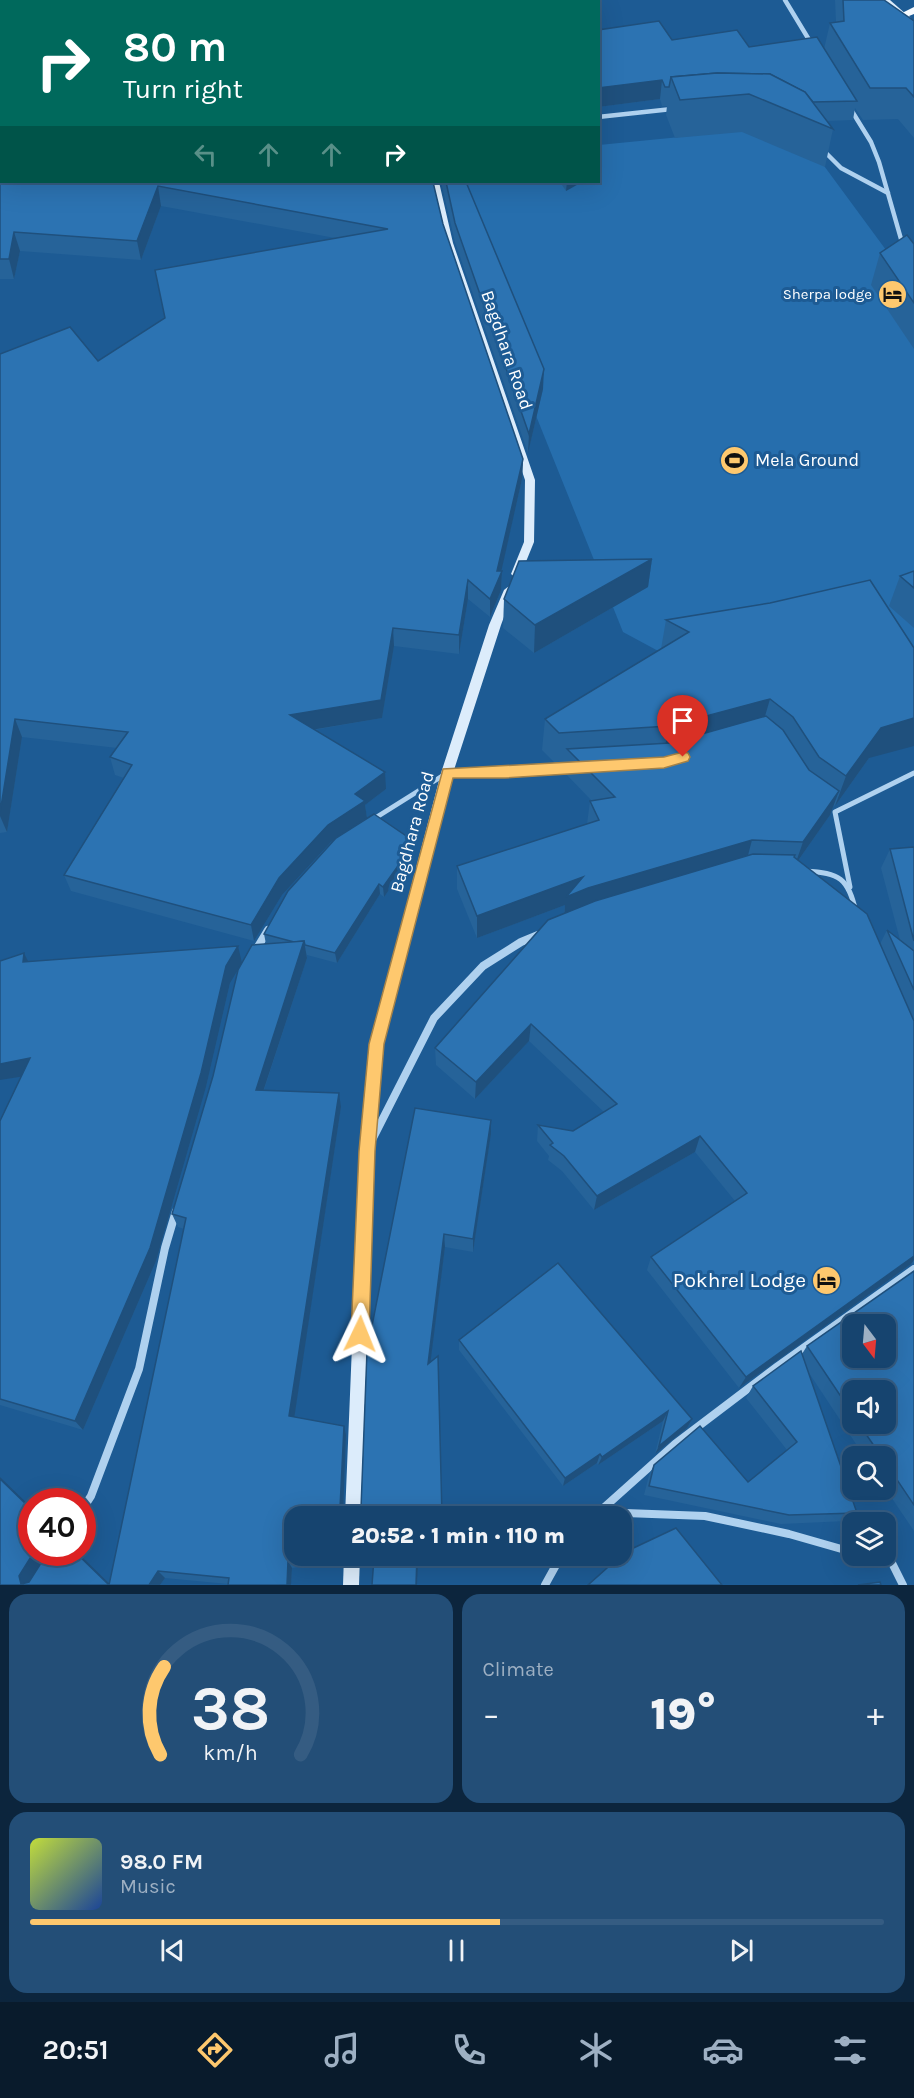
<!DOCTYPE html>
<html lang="en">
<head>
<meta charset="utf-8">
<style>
  body { margin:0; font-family:Karla,sans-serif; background:#234e77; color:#f1f3f6; height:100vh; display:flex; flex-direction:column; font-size:22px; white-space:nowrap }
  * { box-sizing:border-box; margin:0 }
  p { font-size:20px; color:#9eb0c3 }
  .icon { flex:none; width:33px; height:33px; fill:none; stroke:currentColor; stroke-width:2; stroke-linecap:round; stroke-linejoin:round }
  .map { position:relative; height:1585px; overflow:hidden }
  .sheet { display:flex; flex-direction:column; gap:9px; padding:9px; background:#0c253d; flex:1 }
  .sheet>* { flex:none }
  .banner { position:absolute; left:0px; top:0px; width:600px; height:183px; box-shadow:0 6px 24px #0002,0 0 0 2px #355c82; background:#00695c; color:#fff; overflow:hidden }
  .needle { width:39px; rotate:164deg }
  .buttons { position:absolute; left:842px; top:1314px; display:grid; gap:12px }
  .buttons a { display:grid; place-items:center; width:54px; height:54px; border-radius:12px; background:#16446f; box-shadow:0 6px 24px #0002,0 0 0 2px #355c82; font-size:30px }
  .speed { position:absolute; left:18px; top:1488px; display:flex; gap:12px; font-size:30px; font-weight:700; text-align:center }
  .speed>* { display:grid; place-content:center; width:78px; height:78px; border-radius:50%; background:#16446f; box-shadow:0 6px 24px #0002,0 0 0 2px #355c82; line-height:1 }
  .speed .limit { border:9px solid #d22; background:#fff; color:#111 }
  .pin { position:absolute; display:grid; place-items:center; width:51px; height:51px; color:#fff; margin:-62px -26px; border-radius:50% 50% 50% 0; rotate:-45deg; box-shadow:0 0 6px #0007 }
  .pin .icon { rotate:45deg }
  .me { position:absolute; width:66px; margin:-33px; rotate:2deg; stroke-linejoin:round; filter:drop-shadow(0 0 4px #0008) }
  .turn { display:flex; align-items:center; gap:21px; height:126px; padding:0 24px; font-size:27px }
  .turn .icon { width:78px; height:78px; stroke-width:2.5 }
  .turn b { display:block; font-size:42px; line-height:51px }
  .lanes { display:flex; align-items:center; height:57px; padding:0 24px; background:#0003; justify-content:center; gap:30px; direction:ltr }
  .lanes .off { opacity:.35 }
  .big { font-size:45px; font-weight:800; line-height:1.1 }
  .sheet .card { flex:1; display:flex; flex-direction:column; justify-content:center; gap:9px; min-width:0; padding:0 21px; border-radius:18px; background:#234e77 }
  .sheet .dial { align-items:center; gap:0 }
  .dial svg { height:156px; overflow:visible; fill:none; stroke:#355c82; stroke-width:7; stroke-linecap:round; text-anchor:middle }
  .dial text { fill:#f1f3f6; stroke:none }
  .song { display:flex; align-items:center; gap:18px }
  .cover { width:72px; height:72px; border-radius:9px; background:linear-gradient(135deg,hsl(70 70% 55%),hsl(220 70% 35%)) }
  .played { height:6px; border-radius:3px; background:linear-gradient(90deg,#fec86e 55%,#355c82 55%) }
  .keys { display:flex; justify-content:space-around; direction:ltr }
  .heat { display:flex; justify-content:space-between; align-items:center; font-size:33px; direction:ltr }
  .sheet .tiles { flex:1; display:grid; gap:9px; grid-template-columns:1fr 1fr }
  .card:last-child { grid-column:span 2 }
  .trip { position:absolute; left:284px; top:1506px; width:348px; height:60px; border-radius:18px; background:#16446f; box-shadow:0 6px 24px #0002,0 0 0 2px #355c82; font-weight:800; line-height:60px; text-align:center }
  .dock { display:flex; height:96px; justify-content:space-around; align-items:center; background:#091b2c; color:#9eb0c3 }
  .dock .icon { width:42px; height:42px }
  .dock .on { color:#fec86e }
  .dock b { font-size:27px; color:#f1f3f6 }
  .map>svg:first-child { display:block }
  .green { fill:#266ead }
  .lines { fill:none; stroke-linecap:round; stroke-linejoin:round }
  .street-far2 { stroke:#afd1ef; stroke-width:4.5 }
  .street-far1 { stroke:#afd1ef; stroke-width:5 }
  .street { stroke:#afd1ef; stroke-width:8 }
  .secondary { fill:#dcecfb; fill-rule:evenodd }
  .primary { fill:#f7fbff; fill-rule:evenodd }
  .wall { fill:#266399; fill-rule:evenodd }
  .shaded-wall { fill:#1f507d }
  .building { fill:#2c73b2; stroke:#1f507d; stroke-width:1.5; fill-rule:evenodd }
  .route { fill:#fec86e; stroke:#a58248; stroke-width:1.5 }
  .labels { text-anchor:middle; stroke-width:6; stroke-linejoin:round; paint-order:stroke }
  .far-poi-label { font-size:15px; fill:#fff; stroke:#1d5b94; text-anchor:end }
  .street-label { font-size:18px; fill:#fff; stroke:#1d5b94 }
  .poi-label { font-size:18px; fill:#fff; stroke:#1d5b94; text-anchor:start }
  .near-poi-label { font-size:21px; fill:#fff; stroke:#1d5b94; text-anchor:end }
</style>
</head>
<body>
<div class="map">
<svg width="914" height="1585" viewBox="0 0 914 1585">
  <rect width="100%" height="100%" fill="#1d5b94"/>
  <path class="green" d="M741,131l64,9 109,148v365l-239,7 -52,-28 -181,-450h156l1,-37z"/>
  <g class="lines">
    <g class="street-far2">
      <path d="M785,0l26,43"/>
      <path d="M850,108l21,34 8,20 24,84"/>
      <path d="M598,117l74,-8"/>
      <path d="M823,150l18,18 47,25"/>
    </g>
    <g class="street-far1">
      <path d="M372,820l75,-47 126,-5"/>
      <path d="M805,871c35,2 43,7 51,41"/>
      <path d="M850,887l-15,-75 79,-39"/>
    </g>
    <g class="street">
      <path d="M256,950l12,-20"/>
      <path d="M372,1140l62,-122 49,-52 38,-24 17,-7"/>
      <path d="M82,1510l9,-14 48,-127 26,-121 11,-37"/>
      <path d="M599,1512l76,-68 103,-78 136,-97"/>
      <path d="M595,1516l4,-4 106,4 84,18 63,18"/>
      <path d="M864,1556l28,7 11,22"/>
      <path d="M545,1585l16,-29"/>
    </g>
    <g class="secondary">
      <path d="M419,0h8l1,2h-8z"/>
      <path d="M881,0h9l17,15 -7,2z"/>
      <path d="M431,182h8l14,61 82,237 -1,62 -13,32 -5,4 -5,-4 13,-32 1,-62 -80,-237z"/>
      <path d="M509,586l5,4 -13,35 -48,148 -69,271 -10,107 -13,365h-16l15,-365 10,-107 71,-271 48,-148 15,-35z"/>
      <path d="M344,1556h16l-1,29h-16z"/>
    </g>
    <path class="primary" d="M914,7v7l-5,2 5,7v9l-3,-1 -13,-16z"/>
  </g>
  <g class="wall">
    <path d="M835,0h49l30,21v117l-16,-19 -35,1 -8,-12 -2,12 -26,1 6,8 -8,38 -83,-35 -67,6 -9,-23 1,-9h-5l-2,-7 -62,8 74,-67 77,7 75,2 6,-26 6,-1z"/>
    <path d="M0,45l433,137 10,42 80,235 -1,20 -21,92h1l-1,19 -11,27 -22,-18 -9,55 -65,-8 -12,72 -68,12 72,59 -21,16 2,13 -36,24 -49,53 -28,46 -183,-50 -7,-16 60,-97 -9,-3 -5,-18 7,-9 -95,-11 -15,95 -7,1v-479l98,7 237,-123 -174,-32 -20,54 -121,-9 -6,28h-14z"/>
    <path d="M441,182h25l77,207 -15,64 -73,-211z"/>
    <path d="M560,182h22l-16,9z"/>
    <path d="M914,244v105l-43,-64 9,-32z"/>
    <path d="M652,559l-4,28 -114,66 -31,-25 1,-29z"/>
    <path d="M914,571v57l-25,-22 11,-30z"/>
    <path d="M770,603l99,155 -34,48 -1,-1 -4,10 -32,46 82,83 7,-14 13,10 -19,-72 9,-19 24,-2v418l-3,-1 -172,124 -92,-118 4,-13 84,-56 -40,-49 -101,58 -32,-39 -14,-11 1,-4 -12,-15 1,-16 35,6 31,-19 -75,-71 -54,58 -39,-34 -1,-17 129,-135 1,-8 -88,33 -20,-49v-23l130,-42 3,-23h2l-27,-28 1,-10 -10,1 -14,-14 3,-31 116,-70 5,-29z"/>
    <path d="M415,853l-31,44 -4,-3 -43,69 -30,-8v3l-43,132 77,17 -47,310 52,18 -3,76h16l2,-3 6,-157 124,-231v14l-18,118 -28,-5 -15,115 12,154 -148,40h49l-1,5 -50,7 -1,17h-63v-1l-63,-6 -5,7h-160l32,-33h45l33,32 74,-355 -6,-2 -6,-13 94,-270 -2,-10z"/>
    <path d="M24,953l4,9 202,21 -24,104 -50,174 -73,169 -83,-25v-284l21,-44z"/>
    <path d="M914,1271v260l-29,-43v-32h-21l-55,-83 48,140 -10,8 -66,3 -137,-29 5,-20 5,-10 94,17 39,-32 -41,-52 7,-12 49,-32 5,-8zM852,1390l33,34h-33z"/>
    <path d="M459,1340l233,79 -5,9 -32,26 8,-33 -65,44 -1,-2 -34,23 -104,-136z"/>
    <path d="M361,1556h82v6l-25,1 -1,22h-45l2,-20h-1l-2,-8 -9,2z"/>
  </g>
  <g class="shaded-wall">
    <path d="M662,80l-2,19 -62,8v-19z"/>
    <path d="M567,182h15l-16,9z"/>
    <path d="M158,186l3,20 -20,54 -4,-19z"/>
    <path d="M14,232l6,19 -6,28 -5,-20z"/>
    <path d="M544,369l-1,20 -15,64 1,-19z"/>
    <path d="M523,459l-1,20 -22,98 2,-6 -1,19 -11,27v-18z"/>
    <path d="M652,559l-4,28 -114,66 1,-28z"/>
    <path d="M468,580v19l-9,55v-19z"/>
    <path d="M393,628l1,18 -12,72 -89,15 -3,-18z"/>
    <path d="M770,699l-9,31 -98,27 6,-31z"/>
    <path d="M914,718v28l-45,12 -34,48 11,-30 35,-48z"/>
    <path d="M15,719l7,18 -15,95 -7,-16v-3z"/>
    <path d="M385,772l1,17 -21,16 2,13 -36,24 -49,53 -28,46 -3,-16 28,-47 76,-84z"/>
    <path d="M839,791l-9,24 -35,50 8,-23z"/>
    <path d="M752,840l-6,23 -182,56 1,-14 -88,33v-22l106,-39 5,11z"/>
    <path d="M415,842v11l-31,44 -1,-10z"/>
    <path d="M379,884l1,10 -43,69 -2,-10z"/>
    <path d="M304,941l3,17 -48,146 -3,-14z"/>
    <path d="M238,946l4,17 -12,20 -24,104 -50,174 -73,169 -8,-9 151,-455z"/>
    <path d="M24,953l8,16 -9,-7z"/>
    <path d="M531,1024l-2,17 -54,58 1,-17z"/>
    <path d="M30,1058l8,16 -38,6v-16z"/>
    <path d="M339,1093l2,14 -48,319 -4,-10z"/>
    <path d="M491,1120v14l-18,118v-13z"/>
    <path d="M700,1136l-5,16 -101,58 3,-14z"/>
    <path d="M444,1234l1,13 -16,127 -1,-10z"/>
    <path d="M914,1256v4l-3,4 -172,124 7,-11z"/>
    <path d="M668,1411l-5,10 -65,44 4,-8z"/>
    <path d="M692,1419l-5,9 -32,26 4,-8z"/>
    <path d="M344,1426l2,9 -3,81 -3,-8z"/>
    <path d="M600,1454l-3,9 -34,23 2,-8z"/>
    <path d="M0,1477l32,31v2l-32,-31z"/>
    <path d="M34,1552h14l-19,30 -8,2 -2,-8z"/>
    <path d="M75,1552h2l34,33h-2z"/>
    <path d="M339,1556h4l-1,5z"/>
    <path d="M417,1556l1,7 -1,22h-1z"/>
    <path d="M288,1561l4,7 -1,17h-4z"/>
    <path d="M158,1571l7,7 -5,7h-11z"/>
  </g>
  <g class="building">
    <path d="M41,0h368l1,2h-369z"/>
    <path d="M843,0h41l30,21v76l-8,-9h-36l-40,-65 14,-2z"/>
    <path d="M659,21l13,19 65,-10 12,17 68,-10 40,64 -44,1 -8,-10 -35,-18 -53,-1 -46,4 -2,10h-4l-3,-7 -64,8v-58z"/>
    <path d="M0,45h2v137h431l10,42 80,235 -26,112h5l-12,28 -22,-19 -9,55 -66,-7 -12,72 -91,15 95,57 -30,22 10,7 -37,24 -49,53 -28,47 -187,-50 68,-110 -22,-8 18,-25 -113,-13 -15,94v-459l70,-27 28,34 67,-43 -10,-48 233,-41 -230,-43 -21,55 -123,-9 -5,27h-9z"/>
    <path d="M717,73l53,1 35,18 28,37 -84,-35 -69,6 -9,-23z"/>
    <path d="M446,182h20l78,187 -15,65 -74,-211z"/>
    <path d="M907,235l7,9v59l-34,-50z"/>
    <path d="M652,559l-117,66 -31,-26 15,-38z"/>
    <path d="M914,571v17l-14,-12z"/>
    <path d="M870,580l44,68v70l-33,10 -35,48 -27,-19 -26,-40 -23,-18 -101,27 -110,7 -14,-14 144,-87 -23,-12 104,-17z"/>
    <path d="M766,716l17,14 26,40 30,21 -36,51 -51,-2 -164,48 -22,9 17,-20 -106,39 -20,-50 142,-46 -9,-19 25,-4 -48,-48 103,-6z"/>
    <path d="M374,814l41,28 -32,45 -4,-3 -44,69 -30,-8 -1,-4 -10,1 -30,-8 24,-43 48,-53z"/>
    <path d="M914,847v94l-24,-92z"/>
    <path d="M753,854l42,1 -1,2 73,57 47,107v235l-168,121 -95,-120 96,-64 -47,-57 -103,60 -33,-40 -14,-11 3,-2 -15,-18 35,6 44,-27 -86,-80 -55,58 -41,-34 113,-128 47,-19z"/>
    <path d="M887,930l27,21v39z"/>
    <path d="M304,941l-48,149 83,3 -50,323 55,10 -4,82 2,3h17l2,-3 6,-157 48,-243 76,12 -18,119 -29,-5 -16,130 10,-8 4,160h-148v40h38l-44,5 -1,24h-59l1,-7 -71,-7 -9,14h-40l77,-367 -14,-4 41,-138 25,-106 14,-25z"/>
    <path d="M238,946l-12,20 -25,107 -51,175 -75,173 -75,-22v-278l30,-63 -30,6v-103l24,-8 -1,9z"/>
    <path d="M558,1263l134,156 -33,27 9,-35 -66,46 -2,-3 -35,24 -106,-138z"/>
    <path d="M914,1271v234l-29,-43v-6h-4l-22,-32h26v-34h-33v23l-45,-67zM852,1324h33v34h-33z"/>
    <path d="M801,1351l56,162 -68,2 -140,-29 5,-21 46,-39 48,56 49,-40 -44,-56z"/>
    <path d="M0,1479l32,31v42h2l-15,24 2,8 8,-2 19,-30h27l34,33h-109z"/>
    <path d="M676,1528l46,57h-134l37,-33z"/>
    <path d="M371,1556h63h-17l-1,29h-44l2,-27h-3z"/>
    <path d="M880,1582l1,3h-23z"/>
  </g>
  <path class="route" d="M683,752l5,1 2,4 -2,4 -24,7 -159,10h-52l-69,266 -9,107 -6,183 -3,6 -6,2 -6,-2 -3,-6 8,-183 10,-107 74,-275 221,-12z"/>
  <defs>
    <symbol id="hotel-disc" viewBox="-11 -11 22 22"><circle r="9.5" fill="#fec86e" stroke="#1d5b94"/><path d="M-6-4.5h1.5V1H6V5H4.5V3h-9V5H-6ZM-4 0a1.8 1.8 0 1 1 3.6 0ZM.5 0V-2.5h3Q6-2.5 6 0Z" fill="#111"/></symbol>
    <symbol id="stadium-disc" viewBox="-11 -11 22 22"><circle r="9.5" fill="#fec86e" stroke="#1d5b94"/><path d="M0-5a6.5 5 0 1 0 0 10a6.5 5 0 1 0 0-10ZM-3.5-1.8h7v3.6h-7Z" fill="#111"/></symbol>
  </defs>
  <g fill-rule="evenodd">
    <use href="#hotel-disc" x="876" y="278" width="33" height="33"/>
    <use href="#stadium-disc" x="718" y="444" width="33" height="33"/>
    <use href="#hotel-disc" x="810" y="1264" width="33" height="33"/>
  </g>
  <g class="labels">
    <g class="far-poi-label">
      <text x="872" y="299">Sherpa lodge</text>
    </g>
    <g class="street-label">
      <text transform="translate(507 350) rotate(71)" y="6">Bagdhara Road</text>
      <text transform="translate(412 832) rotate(-75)" y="6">Bagdhara Road</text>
    </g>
    <g class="poi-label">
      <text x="755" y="466">Mela Ground</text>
    </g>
    <g class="near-poi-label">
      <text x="806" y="1287">Pokhrel Lodge</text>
    </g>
  </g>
</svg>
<div class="buttons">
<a><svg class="needle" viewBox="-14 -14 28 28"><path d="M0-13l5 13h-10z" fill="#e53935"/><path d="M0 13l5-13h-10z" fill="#9eb0c3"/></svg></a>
<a><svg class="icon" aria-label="sound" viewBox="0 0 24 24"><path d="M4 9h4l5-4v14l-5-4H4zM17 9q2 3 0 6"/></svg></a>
<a><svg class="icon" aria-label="search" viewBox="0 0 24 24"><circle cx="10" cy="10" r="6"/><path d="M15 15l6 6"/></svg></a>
<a><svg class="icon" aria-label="layers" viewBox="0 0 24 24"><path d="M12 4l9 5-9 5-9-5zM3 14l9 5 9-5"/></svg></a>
</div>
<div class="speed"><div class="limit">40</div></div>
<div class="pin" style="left:683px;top:757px;background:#d93025"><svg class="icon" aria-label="arrive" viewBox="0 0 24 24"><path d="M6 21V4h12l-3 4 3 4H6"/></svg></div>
<svg class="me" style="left:360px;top:1334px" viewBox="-20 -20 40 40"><path d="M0-17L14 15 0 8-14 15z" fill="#fec86e" stroke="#fff" stroke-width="4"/></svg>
<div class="trip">20:52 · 1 min · 110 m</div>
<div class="banner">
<div class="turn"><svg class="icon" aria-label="right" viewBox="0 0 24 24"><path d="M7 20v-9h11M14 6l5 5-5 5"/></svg><div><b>80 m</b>Turn right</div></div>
<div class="lanes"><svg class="icon off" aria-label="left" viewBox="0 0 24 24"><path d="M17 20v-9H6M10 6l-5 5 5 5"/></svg><svg class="icon off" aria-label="ahead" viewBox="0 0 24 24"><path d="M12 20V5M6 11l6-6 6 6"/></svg><svg class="icon off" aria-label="ahead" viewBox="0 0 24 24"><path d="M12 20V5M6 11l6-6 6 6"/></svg><svg class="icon" aria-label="right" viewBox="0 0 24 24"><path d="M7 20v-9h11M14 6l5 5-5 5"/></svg></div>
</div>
</div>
<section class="sheet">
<div class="tiles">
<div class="card dial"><svg viewBox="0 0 100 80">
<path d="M14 69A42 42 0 1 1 86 69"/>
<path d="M14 69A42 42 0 0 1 16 24" stroke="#fec86e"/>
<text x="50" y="56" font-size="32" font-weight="700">38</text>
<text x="50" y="72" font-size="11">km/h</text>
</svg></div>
<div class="card"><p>Climate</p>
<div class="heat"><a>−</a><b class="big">19°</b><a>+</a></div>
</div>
<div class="card">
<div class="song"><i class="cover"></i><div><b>98.0 FM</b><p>Music</p></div></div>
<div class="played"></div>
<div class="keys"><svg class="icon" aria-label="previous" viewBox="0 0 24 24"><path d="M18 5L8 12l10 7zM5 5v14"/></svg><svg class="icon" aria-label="pause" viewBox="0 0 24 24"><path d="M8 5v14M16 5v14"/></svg><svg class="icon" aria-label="next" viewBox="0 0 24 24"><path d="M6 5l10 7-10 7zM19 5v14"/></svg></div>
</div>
</div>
</section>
<nav class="dock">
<b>20:51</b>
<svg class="icon on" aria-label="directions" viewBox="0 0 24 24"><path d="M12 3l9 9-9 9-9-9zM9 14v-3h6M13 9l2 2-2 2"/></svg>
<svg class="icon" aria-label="music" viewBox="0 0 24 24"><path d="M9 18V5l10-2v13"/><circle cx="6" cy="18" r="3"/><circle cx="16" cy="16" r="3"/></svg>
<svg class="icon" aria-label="phone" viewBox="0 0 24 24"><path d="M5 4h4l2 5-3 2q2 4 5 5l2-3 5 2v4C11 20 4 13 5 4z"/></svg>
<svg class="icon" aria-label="climate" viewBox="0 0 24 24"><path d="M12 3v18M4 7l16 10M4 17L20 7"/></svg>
<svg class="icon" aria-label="car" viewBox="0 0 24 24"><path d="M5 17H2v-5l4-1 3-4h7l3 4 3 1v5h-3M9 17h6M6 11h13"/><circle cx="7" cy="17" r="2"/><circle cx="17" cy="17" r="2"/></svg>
<svg class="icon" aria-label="filters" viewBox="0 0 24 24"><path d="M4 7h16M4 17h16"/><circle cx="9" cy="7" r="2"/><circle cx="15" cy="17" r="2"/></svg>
</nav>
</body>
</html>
